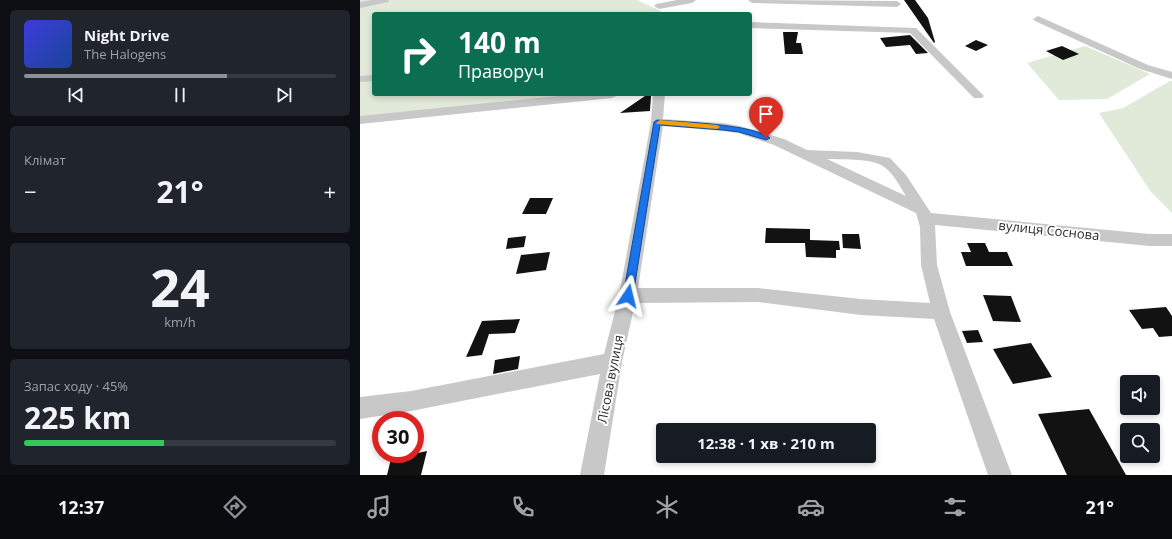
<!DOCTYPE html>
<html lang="uk">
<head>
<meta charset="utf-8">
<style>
  body { margin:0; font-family:"Open Sans",sans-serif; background:#20242c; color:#f1f3f6; height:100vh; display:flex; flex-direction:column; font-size:15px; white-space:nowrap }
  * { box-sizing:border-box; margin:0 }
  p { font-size:13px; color:#9ea1a6 }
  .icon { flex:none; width:22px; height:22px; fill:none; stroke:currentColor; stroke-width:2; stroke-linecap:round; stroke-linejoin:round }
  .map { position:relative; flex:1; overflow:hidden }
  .panel { display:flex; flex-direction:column; gap:10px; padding:10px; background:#0d0f14; width:360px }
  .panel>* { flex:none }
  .top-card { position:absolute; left:12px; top:12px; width:380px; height:84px; border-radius:4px; box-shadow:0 2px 6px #0003; background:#0b6e4f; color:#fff; overflow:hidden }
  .tools { position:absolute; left:760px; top:375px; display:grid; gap:8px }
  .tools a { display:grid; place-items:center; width:40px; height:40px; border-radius:4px; background:#171b24; box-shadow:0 2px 6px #0003; font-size:20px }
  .speed { position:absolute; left:12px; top:411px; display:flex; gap:8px; font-size:20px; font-weight:700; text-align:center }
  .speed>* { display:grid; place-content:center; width:52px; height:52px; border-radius:50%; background:#171b24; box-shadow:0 2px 6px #0003; line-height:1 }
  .speed .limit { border:6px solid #d22; background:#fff; color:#111 }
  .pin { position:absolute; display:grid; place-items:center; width:34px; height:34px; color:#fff; margin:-41px -17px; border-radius:50% 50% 50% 0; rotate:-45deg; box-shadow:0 0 4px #0007 }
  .pin .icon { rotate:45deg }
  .me { position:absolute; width:44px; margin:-22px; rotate:10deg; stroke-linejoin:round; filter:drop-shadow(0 0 3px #0008) }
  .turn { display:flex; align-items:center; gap:14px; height:84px; padding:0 20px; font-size:18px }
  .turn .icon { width:52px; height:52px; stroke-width:2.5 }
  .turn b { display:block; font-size:28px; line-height:34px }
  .big { font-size:30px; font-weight:700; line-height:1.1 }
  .panel .tile { flex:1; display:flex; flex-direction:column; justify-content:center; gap:6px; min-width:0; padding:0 14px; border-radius:6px; background:#20242c }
  .panel .dial { align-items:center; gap:0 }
  .dial b { font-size:52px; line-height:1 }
  .song { display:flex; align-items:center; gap:12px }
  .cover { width:48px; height:48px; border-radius:6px; background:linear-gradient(135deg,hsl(240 70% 55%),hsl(220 70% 35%)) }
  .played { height:4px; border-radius:2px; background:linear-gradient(90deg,#8c9099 65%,#363941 65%) }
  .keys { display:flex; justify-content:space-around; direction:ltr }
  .heat { display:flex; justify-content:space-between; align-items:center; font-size:22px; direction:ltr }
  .charge { height:6px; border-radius:3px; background:linear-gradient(90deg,#34c759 45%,#363941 0) }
  .trip { position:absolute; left:296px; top:423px; width:220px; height:40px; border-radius:4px; background:#171b24; box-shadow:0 2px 6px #0003; font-weight:700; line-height:40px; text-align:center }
  .tabs { display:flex; height:64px; justify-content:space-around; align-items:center; background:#090b0e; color:#9ea1a6 }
  .tabs .icon { width:28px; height:28px }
  .tabs .active { color:#8c9099 }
  .tabs b { font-size:18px; color:#f1f3f6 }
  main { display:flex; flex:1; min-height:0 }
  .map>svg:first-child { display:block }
  .green { fill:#e1e9d9 }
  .building { fill:#121212 }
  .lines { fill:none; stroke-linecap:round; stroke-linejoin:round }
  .minor { fill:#c8c8c8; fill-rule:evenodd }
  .route { fill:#1a73e8; stroke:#114b97 }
  .slow { fill:#f59e0b }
  .labels { text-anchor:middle; stroke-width:4; stroke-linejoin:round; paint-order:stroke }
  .street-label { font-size:13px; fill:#2b2b2b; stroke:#fff }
</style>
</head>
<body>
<main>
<section class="panel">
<div class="tile">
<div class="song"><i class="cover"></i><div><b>Night Drive</b><p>The Halogens</p></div></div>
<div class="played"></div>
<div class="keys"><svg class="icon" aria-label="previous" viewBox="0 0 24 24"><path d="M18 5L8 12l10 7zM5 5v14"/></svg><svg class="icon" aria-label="pause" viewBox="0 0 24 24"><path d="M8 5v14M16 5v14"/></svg><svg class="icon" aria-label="next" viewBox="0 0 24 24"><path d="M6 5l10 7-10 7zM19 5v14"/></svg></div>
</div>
<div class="tile"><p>Клімат</p>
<div class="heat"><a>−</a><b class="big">21°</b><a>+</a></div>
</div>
<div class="tile dial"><b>24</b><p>km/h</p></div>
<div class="tile"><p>Запас ходу · 45%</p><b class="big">225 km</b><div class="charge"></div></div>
</section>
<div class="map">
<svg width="812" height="475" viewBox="0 0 812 475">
  <rect width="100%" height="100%" fill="#fff"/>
  <g class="green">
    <path d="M0,0h277l22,10 4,4h-289v80h219l-233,25z"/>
    <path d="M725,46l65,28 -43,25 -48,1 -32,-37z"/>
    <path d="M810,81h2v132l-21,-21 -52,-79 24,-5z"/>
  </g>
  <g class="building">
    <path d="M544,0h11l13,18 7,24 -1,1z"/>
    <path d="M423,32h15l-2,11h5l2,11h-18z"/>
    <path d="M550,35l18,18 -12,1 -6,-9 -24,2 -6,-9z"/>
    <path d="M616,40l12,5 -12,6 -11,-5z"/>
    <path d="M702,46l17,8 -16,6 -17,-9z"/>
    <path d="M285,96h6l-1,15 -30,2z"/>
    <path d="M170,198h23l-7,16h-24z"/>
    <path d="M406,228l44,1v11l29,1 1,9h-4v8l-30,-1 -1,-14h-40z"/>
    <path d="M482,234h17l2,15 -18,-1z"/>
    <path d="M166,236l-2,11 -18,2 2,-11z"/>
    <path d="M607,243h18l4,9h18l6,14h-47l-5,-14h10z"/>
    <path d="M190,252l-4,18 -30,4 5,-19z"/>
    <path d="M623,295l28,1 10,26 -28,-1z"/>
    <path d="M806,307l6,9v20l-13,1 -6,-9 -11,1 -13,-19z"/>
    <path d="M160,319l-5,14 -26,1 -7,21 -16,2 16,-36z"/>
    <path d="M618,330l5,12 -16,1 -5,-12z"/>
    <path d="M671,343l21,34 -39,7 -20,-35z"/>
    <path d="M160,356l-2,13 -25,5 2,-14z"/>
    <path d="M729,409l37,66h-59l-29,-61z"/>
    <path d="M67,451l-6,24h-34l4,-16z"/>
  </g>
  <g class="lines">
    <g class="minor">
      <path d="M12,0h17l-1,2 -28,6v-6z"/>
      <path d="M317,0h19l-4,3 -33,6 -5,-3 2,-2z"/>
      <path d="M388,0l149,1 4,3 -4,3 -145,-4z"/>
      <path d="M678,16l110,49 24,7v7l-32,-10 -105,-48 -2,-2z"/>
      <path d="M390,22l166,6 68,68 -2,2h-8l-64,-65 -160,-5z"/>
      <path d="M14,75v6l-14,1v-6z"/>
      <path d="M218,94h40l-2,2 -4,2 -252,26v-8z"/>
      <path d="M293,94h12l-2,25 60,4 17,3 44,13 23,11 50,2 33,6 16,17 25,38 219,21h22v12h-22l-215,-21 2,40 13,47 62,163h-24l-54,-156 -73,-4 -103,-13 -123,1 -13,59 -18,113h-24l20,-101 -189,37 -51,8v-22l51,-6 193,-37 15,-58 32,-174zM303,126l60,5 15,2 36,12 142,68 4,14 1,38 9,38 -69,-4 -103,-11h-120zM467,159c14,1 41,-1 54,6 11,5 19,22 25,31z"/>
    </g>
  </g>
  <path class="route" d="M297,120c23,2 97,4 113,18l-4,2 -27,-8 -16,-2 -63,-5 -27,171 -2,3 -3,2 -4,-2 -1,-3 31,-174z"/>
  <path class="slow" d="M300,120l57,5 3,2 -3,2 -60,-5 -1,-1z"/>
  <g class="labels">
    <g class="street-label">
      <text transform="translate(689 230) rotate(6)" y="5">вулиця Соснова</text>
      <text transform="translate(250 379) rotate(-79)" y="5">Лісова вулиця</text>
    </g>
  </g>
</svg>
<div class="tools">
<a><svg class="icon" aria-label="sound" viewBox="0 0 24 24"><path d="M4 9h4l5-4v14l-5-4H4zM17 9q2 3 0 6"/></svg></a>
<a><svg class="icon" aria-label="search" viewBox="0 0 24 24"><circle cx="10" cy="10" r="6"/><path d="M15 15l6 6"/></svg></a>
</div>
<div class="speed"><div class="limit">30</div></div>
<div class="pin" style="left:406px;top:138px;background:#d93025"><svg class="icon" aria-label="arrive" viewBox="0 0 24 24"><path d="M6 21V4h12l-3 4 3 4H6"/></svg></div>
<svg class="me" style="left:268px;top:296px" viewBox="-20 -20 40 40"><path d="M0-17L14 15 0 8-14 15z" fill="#1a73e8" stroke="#fff" stroke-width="4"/></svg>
<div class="trip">12:38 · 1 хв · 210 m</div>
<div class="top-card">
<div class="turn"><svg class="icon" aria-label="right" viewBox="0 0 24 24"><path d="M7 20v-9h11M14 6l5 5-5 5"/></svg><div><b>140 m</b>Праворуч</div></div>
</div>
</div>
</main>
<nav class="tabs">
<b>12:37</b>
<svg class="icon active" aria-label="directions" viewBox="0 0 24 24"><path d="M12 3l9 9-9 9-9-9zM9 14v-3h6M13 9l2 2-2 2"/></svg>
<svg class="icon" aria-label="music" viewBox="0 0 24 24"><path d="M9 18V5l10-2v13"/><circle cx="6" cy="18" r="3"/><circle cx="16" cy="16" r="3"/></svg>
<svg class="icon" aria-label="phone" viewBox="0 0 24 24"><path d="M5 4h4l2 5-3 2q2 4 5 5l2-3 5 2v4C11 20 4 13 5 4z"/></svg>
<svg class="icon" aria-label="climate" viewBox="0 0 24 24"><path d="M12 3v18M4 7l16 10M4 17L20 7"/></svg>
<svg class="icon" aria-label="car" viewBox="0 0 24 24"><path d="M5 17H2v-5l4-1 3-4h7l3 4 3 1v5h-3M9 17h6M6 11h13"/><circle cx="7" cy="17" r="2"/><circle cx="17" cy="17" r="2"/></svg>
<svg class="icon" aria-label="filters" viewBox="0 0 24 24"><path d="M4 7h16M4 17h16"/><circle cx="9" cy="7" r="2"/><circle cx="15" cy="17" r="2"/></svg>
<b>21°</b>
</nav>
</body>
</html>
